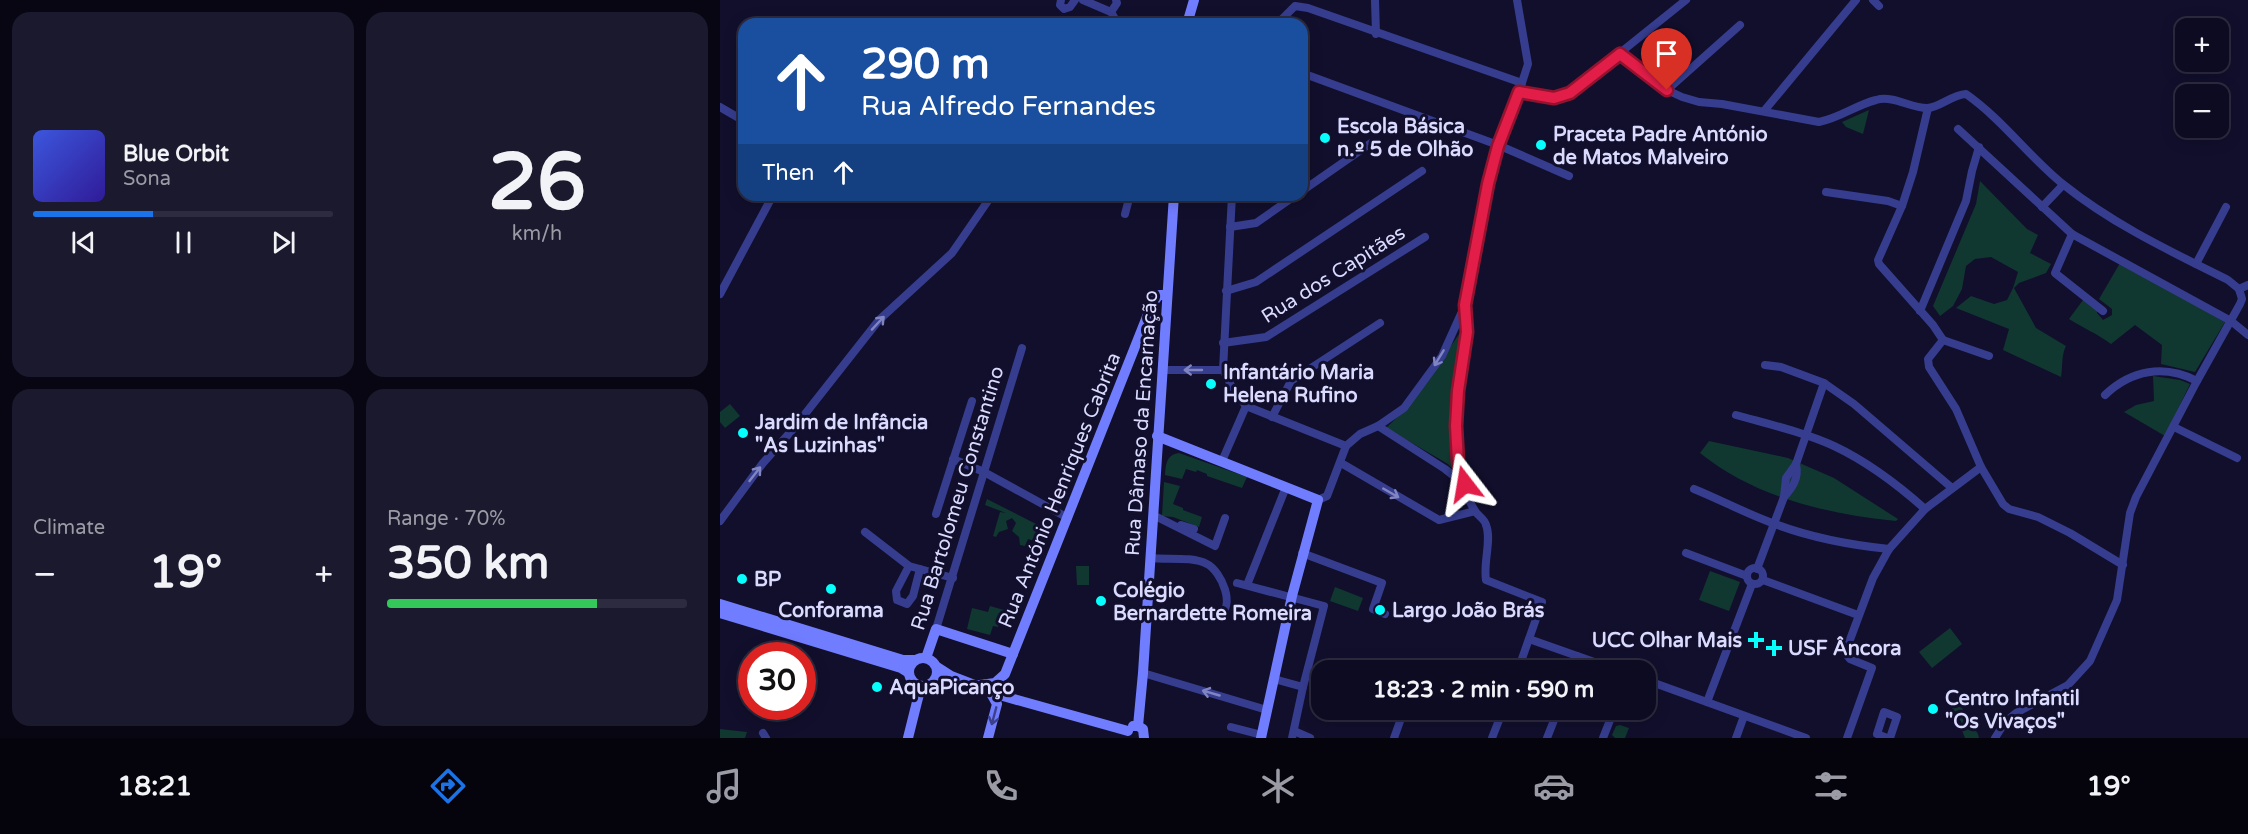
<!DOCTYPE html>
<html lang="en">
<head>
<meta charset="utf-8">
<style>
  body { margin:0; font-family:"Varela Round",sans-serif; background:#1b192e; color:#f1f3f6; height:100vh; display:flex; flex-direction:column; font-size:22px; white-space:nowrap }
  * { box-sizing:border-box; margin:0 }
  p { font-size:20px; color:#9a9ba5 }
  .icon { flex:none; width:33px; height:33px; fill:none; stroke:currentColor; stroke-width:2; stroke-linecap:round; stroke-linejoin:round }
  .map { position:relative; flex:1; overflow:hidden }
  .details { display:flex; flex-direction:column; gap:12px; padding:12px; background:#070612; width:720px }
  .details>* { flex:none }
  .top-card { position:absolute; left:18px; top:18px; width:570px; height:183px; border-radius:18px; box-shadow:0 3px 15px #0003,0 0 0 2px #2d2b3f; background:#1a4fa0; color:#fff; overflow:hidden }
  .controls { position:absolute; left:1455px; top:18px; display:grid; gap:12px }
  .controls a { display:grid; place-items:center; width:54px; height:54px; border-radius:12px; background:#0d0b21; box-shadow:0 3px 15px #0003,0 0 0 2px #2d2b3f; font-size:30px }
  .speed { position:absolute; left:18px; top:642px; display:flex; gap:12px; font-size:30px; font-weight:700; text-align:center }
  .speed>* { display:grid; place-content:center; width:78px; height:78px; border-radius:50%; background:#0d0b21; box-shadow:0 3px 15px #0003,0 0 0 2px #2d2b3f; line-height:1 }
  .speed .limit { border:9px solid #d22; background:#fff; color:#111 }
  .pin { position:absolute; display:grid; place-items:center; width:51px; height:51px; color:#fff; margin:-62px -26px; border-radius:50% 50% 50% 0; rotate:-45deg; box-shadow:0 0 6px #0007 }
  .pin .icon { rotate:45deg }
  .me { position:absolute; width:66px; margin:-33px; rotate:346deg; stroke-linejoin:round; filter:drop-shadow(0 0 4px #0008) }
  .turn { display:flex; align-items:center; gap:21px; height:126px; padding:0 24px; font-size:27px }
  .turn .icon { width:78px; height:78px; stroke-width:2.5 }
  .turn b { display:block; font-size:42px; line-height:51px }
  .then { display:flex; align-items:center; height:57px; padding:0 24px; background:#0003; gap:12px; font-size:22px }
  .big { font-size:45px; font-weight:700; line-height:1.1 }
  .details .tile { flex:1; display:flex; flex-direction:column; justify-content:center; gap:9px; min-width:0; padding:0 21px; border-radius:18px; background:#1b192e }
  .details .dial { align-items:center; gap:0 }
  .dial b { font-size:78px; line-height:1 }
  .song { display:flex; align-items:center; gap:18px }
  .cover { width:72px; height:72px; border-radius:9px; background:linear-gradient(135deg,hsl(230 70% 55%),hsl(250 70% 35%)) }
  .played { height:6px; border-radius:3px; background:linear-gradient(90deg,#1a73e8 40%,#2d2b3f 40%) }
  .keys { display:flex; justify-content:space-around; direction:ltr }
  .heat { display:flex; justify-content:space-between; align-items:center; font-size:33px; direction:ltr }
  .charge { height:9px; border-radius:4px; background:linear-gradient(90deg,#34c759 70%,#2d2b3f 0) }
  .details .tiles { flex:1; display:grid; gap:12px; grid-template-columns:repeat(2,1fr) }
  .trip { position:absolute; left:591px; top:660px; width:345px; height:60px; border-radius:18px; background:#0d0b21; box-shadow:0 3px 15px #0003,0 0 0 2px #2d2b3f; font-weight:700; line-height:60px; text-align:center }
  .menu { display:flex; height:96px; justify-content:space-around; align-items:center; background:#05040d; color:#9a9ba5 }
  .menu .icon { width:42px; height:42px }
  .menu .on { color:#1a73e8 }
  .menu b { font-size:27px; color:#f1f3f6 }
  main { display:flex; flex:1; min-height:0 }
  .map>svg:first-child { display:block }
  .green { fill:#113731 }
  .lines { fill:none; stroke-linecap:round; stroke-linejoin:round }
  .street { stroke:#363d8f; stroke-width:8 }
  .secondary { stroke:#717dff; stroke-width:10 }
  .oneway { stroke:#8084c1 }
  .oneway2 { stroke:#3c408b }
  .route-casing { stroke:#92132f; stroke-width:15 }
  .route { stroke:#e11d48; stroke-width:10 }
  .poi-dot { fill:#06fffc; stroke:#110f2c; stroke-width:2 }
  .labels { text-anchor:middle; stroke-width:6; stroke-linejoin:round; paint-order:stroke }
  .poi-label { font-size:20px; font-weight:bold; fill:#dadaff; stroke:#110f2c; text-anchor:start }
  .street-label { font-size:20px; fill:#dadaff; stroke:#110f2c }
</style>
</head>
<body>
<main>
<section class="details">
<div class="tiles">
<div class="tile">
<div class="song"><i class="cover"></i><div><b>Blue Orbit</b><p>Sona</p></div></div>
<div class="played"></div>
<div class="keys"><svg class="icon" aria-label="previous" viewBox="0 0 24 24"><path d="M18 5L8 12l10 7zM5 5v14"/></svg><svg class="icon" aria-label="pause" viewBox="0 0 24 24"><path d="M8 5v14M16 5v14"/></svg><svg class="icon" aria-label="next" viewBox="0 0 24 24"><path d="M6 5l10 7-10 7zM19 5v14"/></svg></div>
</div>
<div class="tile dial"><b>26</b><p>km/h</p></div>
<div class="tile"><p>Climate</p>
<div class="heat"><a>−</a><b class="big">19°</b><a>+</a></div>
</div>
<div class="tile"><p>Range · 70%</p><b class="big">350 km</b><div class="charge"></div></div>
</div>
</section>
<div class="map">
<svg width="1528" height="738" viewBox="0 0 1528 738">
  <rect width="100%" height="100%" fill="#110f2c"/>
  <g class="green">
    <path d="M1149,110l-6,24 -17,-7 -4,-5z"/>
    <path d="M1260,181l47,48 11,6 -8,18 21,11 -5,9 -27,10 -5,5 22,40 30,18c-5,10 -3,20 -5,31l-58,-27 6,-21 -53,-21 15,-12 23,8 13,-4 6,-12 5,-16 -27,-15 -16,2 -9,7 -4,23 -9,17 -13,10 -7,-10 43,-102z"/>
    <path d="M1400,263l105,59 -30,50 -34,-8 1,-19 -27,-20 -24,19c-13,-10 -28,-16 -42,-25l14,-19 14,9v4l6,7 9,-5v-6l-13,-10z"/>
    <path d="M740,333l4,1c-7,44 -16,96 -7,140l-9,-10 -62,-36 20,-19z"/>
    <path d="M1433,376l27,4 10,4 -25,52 -41,-24 12,-7 18,-4z"/>
    <path d="M10,404l10,12 -15,12 -5,-6v-10z"/>
    <path d="M989,441l79,17 46,20 64,41 -2,2c-69,-7 -140,-23 -196,-68z"/>
    <path d="M459,453l68,24 -5,11 -35,-12v-2l-10,-4 -1,2 -10,-3 -4,10 -17,-4c1,-11 1,-20 14,-22z"/>
    <path d="M444,482l16,4 -7,18 10,4v2l19,7 -3,10 -26,-10 -11,-1z"/>
    <path d="M267,499l53,27 -6,15 -6,-2 -3,7 -5,-1 -1,-8 -7,-6 4,-8 -4,-5 -6,3 2,8 -9,3 -3,5 -3,-1 7,-24 6,1 -21,-8z"/>
    <path d="M356,566h13v19h-12z"/>
    <path d="M990,571l30,11 -11,29 -30,-11z"/>
    <path d="M615,587l28,11 -5,13 -28,-10z"/>
    <path d="M270,606l14,4 -6,17 -5,-1 -3,9 -23,-6 5,-21 16,4z"/>
    <path d="M1230,628l12,16 -30,24 -13,-16z"/>
    <path d="M1239,703l19,31 1,4h-14l-4,-10v-7c-7,-5 -9,-9 -9,-17z"/>
    <path d="M900,725l9,3 -4,10h-10l-3,-3 4,-9z"/>
    <path d="M0,729l27,3 -2,6h-25z"/>
  </g>
  <g class="lines">
    <g class="street">
      <path d="M341,0l-1,5 4,4 6,-2 5,-7"/>
      <path d="M363,0l28,12 7,12"/>
      <path d="M655,0l1,34"/>
      <path d="M1153,0l6,6"/>
      <path d="M391,12l6,-9 -1,-3"/>
      <path d="M560,24l3,-6 12,-12 13,2 214,75"/>
      <path d="M900,55l47,35 15,7 17,5 23,2 97,18c21,-4 37,-17 57,-22 18,-5 34,8 51,8 12,0 24,-13 39,-14 37,26 64,64 98,91 50,40 108,67 164,95l11,9"/>
      <path d="M582,73l196,72 71,31"/>
      <path d="M947,90l73,-65"/>
      <path d="M799,92l35,6 16,-5 116,-93"/>
      <path d="M0,107l24,14"/>
      <path d="M1208,108l-15,64 -11,34 -24,54 1,4 54,61 10,15"/>
      <path d="M1044,111l92,-111"/>
      <path d="M1238,129l114,105 159,87 17,14"/>
      <path d="M582,191l69,-48"/>
      <path d="M1106,192l62,9 14,5"/>
      <path d="M512,195l-9,175 10,19 13,17 100,40"/>
      <path d="M1322,207l21,-22"/>
      <path d="M405,214l5,-19"/>
      <path d="M510,227l26,-4 40,-28"/>
      <path d="M1352,234l-17,39 48,38"/>
      <path d="M1476,264l30,-57"/>
      <path d="M1519,289l9,-4"/>
      <path d="M506,291l30,-9 166,-111"/>
      <path d="M0,294l53,-99"/>
      <path d="M745,306c4,41 -9,79 -9,120 0,24 5,64 19,85 3,5 10,8 11,14 6,15 -3,37 0,55l56,22 -24,68"/>
      <path d="M1200,311l46,-110 6,-30 7,-24"/>
      <path d="M1223,340l-15,19 1,8 27,42 25,58 22,37 6,5 29,8 32,16 53,32"/>
      <path d="M1223,340l46,16"/>
      <path d="M503,343l43,-6 159,-100"/>
      <path d="M1045,365l16,2 43,16 30,21 98,84"/>
      <path d="M442,370h61"/>
      <path d="M1385,395c26,-25 59,-31 92,-14"/>
      <path d="M1016,415c32,9 67,17 98,31 34,16 63,38 91,63"/>
      <path d="M552,417l19,-36 89,-58"/>
      <path d="M658,426l67,43 19,15"/>
      <path d="M1454,427l63,31"/>
      <path d="M626,446l14,-12 18,-8 26,-18 38,-52 23,-51 22,-121 11,-39 21,-53 9,-28 -11,-64"/>
      <path d="M233,459l31,13 84,46"/>
      <path d="M502,461l24,-55"/>
      <path d="M621,463l98,57 36,-9"/>
      <path d="M974,489c27,11 53,25 81,35 37,14 75,21 114,25"/>
      <path d="M1064,497c9,-10 15,-19 12,-33"/>
      <path d="M598,500l9,-4 19,-50"/>
      <path d="M216,514l36,-113"/>
      <path d="M433,515l62,31 10,-28"/>
      <path d="M0,521l43,-58 31,-35 85,-108 73,-67 40,-58"/>
      <path d="M461,525l13,4"/>
      <path d="M145,532l44,34 44,12"/>
      <path d="M582,553l80,30 -9,26 12,5"/>
      <path d="M966,553l61,23"/>
      <path d="M430,558c17,2 42,-2 57,6 14,7 30,43 11,52 -7,3 -17,0 -24,-1"/>
      <path d="M189,566l-13,25 1,9 10,4 6,-8 7,-27"/>
      <circle cx="1035" cy="576" r="8"/>
      <path d="M1037,569l27,-72 2,-19 10,-14 28,-81"/>
      <path d="M1043,580l95,35"/>
      <path d="M517,583l87,23 -21,81 -11,51"/>
      <path d="M527,585l39,-98"/>
      <path d="M216,629l86,-281"/>
      <path d="M809,639l88,31"/>
      <path d="M624,668l6,2"/>
      <path d="M697,670l1,-1"/>
      <path d="M852,670l5,-14"/>
      <path d="M423,673l124,37"/>
      <path d="M554,679l29,8"/>
      <path d="M926,680l160,58"/>
      <path d="M987,702l45,-118"/>
      <path d="M511,727l31,8"/>
      <path d="M574,731l16,7"/>
      <path d="M43,733l3,5"/>
      <path d="M674,738l10,-28"/>
      <path d="M772,738l11,-28"/>
      <path d="M827,738l11,-28"/>
      <path d="M883,738l11,-28"/>
      <path d="M1016,738l8,-22"/>
      <path d="M1127,738l25,-70 -22,-9 -5,-6 28,-75 16,-29 36,-40 56,-42"/>
      <path d="M1167,738l-10,-4 7,-22 13,5 -7,21"/>
      <path d="M1275,738l10,-16 11,-9 52,-28 22,-24 27,-61 13,-87 6,-16 61,-116 43,-77 2,-5 -3,-10"/>
    </g>
    <g class="secondary">
      <path d="M467,24l7,-24"/>
      <path d="M437,436l161,64 -26,96 -31,142"/>
      <path d="M0,604l183,56h12"/>
      <path d="M0,613l181,55 8,5"/>
      <circle cx="203" cy="672" r="14"/>
      <path d="M206,658l10,-29 77,25"/>
      <path d="M217,667l14,9 52,20 125,35"/>
      <path d="M260,685l15,-2 10,-9 147,-370 7,-9h8"/>
      <path d="M413,726h5l5,3 1,9"/>
      <path d="M418,726l5,-53 31,-478"/>
      <path d="M188,738l13,-52"/>
      <path d="M268,738l9,-34 -5,-9"/>
    </g>
  </g>
  <defs><path id="oneway-shaft" d="M-6 0H5M1.5-3L5.5 0L1.5 3" fill="none" stroke-width="1.6" stroke-linecap="round" stroke-linejoin="round" transform="scale(1.5)"/></defs>
  <g class="oneway">
    <use href="#oneway-shaft" transform="translate(158 323) rotate(-47)"/>
    <use href="#oneway-shaft" transform="translate(719 358) rotate(121)"/>
    <use href="#oneway-shaft" transform="translate(473 370) rotate(-180)"/>
    <use href="#oneway-shaft" transform="translate(35 474) rotate(-52)"/>
    <use href="#oneway-shaft" transform="translate(671 493) rotate(30)"/>
    <use href="#oneway-shaft" transform="translate(491 693) rotate(-164)"/>
  </g>
  <use class="oneway2" href="#oneway-shaft" transform="translate(274 716) rotate(105)"/>
  <g class="lines">
    <defs>
      <path id="route" d="M745,484l-7,-22 -2,-36 2,-35 9,-59 -2,-27 23,-121 10,-38 21,-54 35,6 16,-5 50,-39 47,36"/>
    </defs>
    <use href="#route" class="route-casing"/>
    <use href="#route" class="route"/>
  </g>
  <g class="poi-dot">
    <circle cx="605" cy="138" r="6"/>
    <circle cx="821" cy="145" r="6"/>
    <circle cx="491" cy="384" r="6"/>
    <circle cx="23" cy="433" r="6"/>
    <circle cx="22" cy="579" r="6"/>
    <circle cx="111" cy="589" r="6"/>
    <circle cx="381" cy="601" r="6"/>
    <circle cx="660" cy="610" r="6"/>
    <path d="M1033 631h6v6h6v6h-6v6h-6v-6h-6v-6h6z"/>
    <path d="M1051 639h6v6h6v6h-6v6h-6v-6h-6v-6h6z"/>
    <circle cx="157" cy="687" r="6"/>
    <circle cx="1213" cy="709" r="6"/>
  </g>
  <g class="labels">
    <g class="poi-label">
      <text x="617" y="133">Escola Básica<tspan x="617" dy="23">n.º 5 de Olhão</tspan></text>
      <text x="833" y="141">Praceta Padre António<tspan x="833" dy="23">de Matos Malveiro</tspan></text>
      <text x="503" y="379">Infantário Maria<tspan x="503" dy="23">Helena Rufino</tspan></text>
      <text x="35" y="429">Jardim de Infância<tspan x="35" dy="23">"As Luzinhas"</tspan></text>
      <text x="34" y="586">BP</text>
      <text x="393" y="597">Colégio<tspan x="393" dy="23">Bernardette Romeira</tspan></text>
      <text x="111" y="617" text-anchor="middle">Conforama</text>
      <text x="672" y="617">Largo João Brás</text>
      <text x="1022" y="647" text-anchor="end">UCC Olhar Mais</text>
      <text x="1068" y="655">USF Âncora</text>
      <text x="169" y="694">AquaPicanço</text>
      <text x="1225" y="705">Centro Infantil<tspan x="1225" dy="23">"Os Vivaços"</tspan></text>
    </g>
    <g class="street-label">
      <text transform="translate(613 274) rotate(-32)" y="7">Rua dos Capitães</text>
      <text transform="translate(421 423) rotate(-86)" y="7">Rua Dâmaso da Encarnação</text>
      <text transform="translate(339 490) rotate(-68)" y="7">Rua António Henriques Cabrita</text>
      <text transform="translate(237 498) rotate(-73)" y="7">Rua Bartolomeu Constantino</text>
    </g>
  </g>
</svg>
<div class="controls">
<a>+</a>
<a>−</a>
</div>
<div class="speed"><div class="limit">30</div></div>
<div class="pin" style="left:947px;top:90px;background:#d93025"><svg class="icon" aria-label="arrive" viewBox="0 0 24 24"><path d="M6 21V4h12l-3 4 3 4H6"/></svg></div>
<svg class="me" style="left:745px;top:484px" viewBox="-20 -20 40 40"><path d="M0-17L14 15 0 8-14 15z" fill="#e11d48" stroke="#fff" stroke-width="4"/></svg>
<div class="trip">18:23 · 2 min · 590 m</div>
<div class="top-card">
<div class="turn"><svg class="icon" aria-label="ahead" viewBox="0 0 24 24"><path d="M12 20V5M6 11l6-6 6 6"/></svg><div><b>290 m</b>Rua Alfredo Fernandes</div></div>
<div class="then">Then<svg class="icon" aria-label="ahead" viewBox="0 0 24 24"><path d="M12 20V5M6 11l6-6 6 6"/></svg></div>
</div>
</div>
</main>
<nav class="menu">
<b>18:21</b>
<svg class="icon on" aria-label="directions" viewBox="0 0 24 24"><path d="M12 3l9 9-9 9-9-9zM9 14v-3h6M13 9l2 2-2 2"/></svg>
<svg class="icon" aria-label="music" viewBox="0 0 24 24"><path d="M9 18V5l10-2v13"/><circle cx="6" cy="18" r="3"/><circle cx="16" cy="16" r="3"/></svg>
<svg class="icon" aria-label="phone" viewBox="0 0 24 24"><path d="M5 4h4l2 5-3 2q2 4 5 5l2-3 5 2v4C11 20 4 13 5 4z"/></svg>
<svg class="icon" aria-label="climate" viewBox="0 0 24 24"><path d="M12 3v18M4 7l16 10M4 17L20 7"/></svg>
<svg class="icon" aria-label="car" viewBox="0 0 24 24"><path d="M5 17H2v-5l4-1 3-4h7l3 4 3 1v5h-3M9 17h6M6 11h13"/><circle cx="7" cy="17" r="2"/><circle cx="17" cy="17" r="2"/></svg>
<svg class="icon" aria-label="filters" viewBox="0 0 24 24"><path d="M4 7h16M4 17h16"/><circle cx="9" cy="7" r="2"/><circle cx="15" cy="17" r="2"/></svg>
<b>19°</b>
</nav>
</body>
</html>
